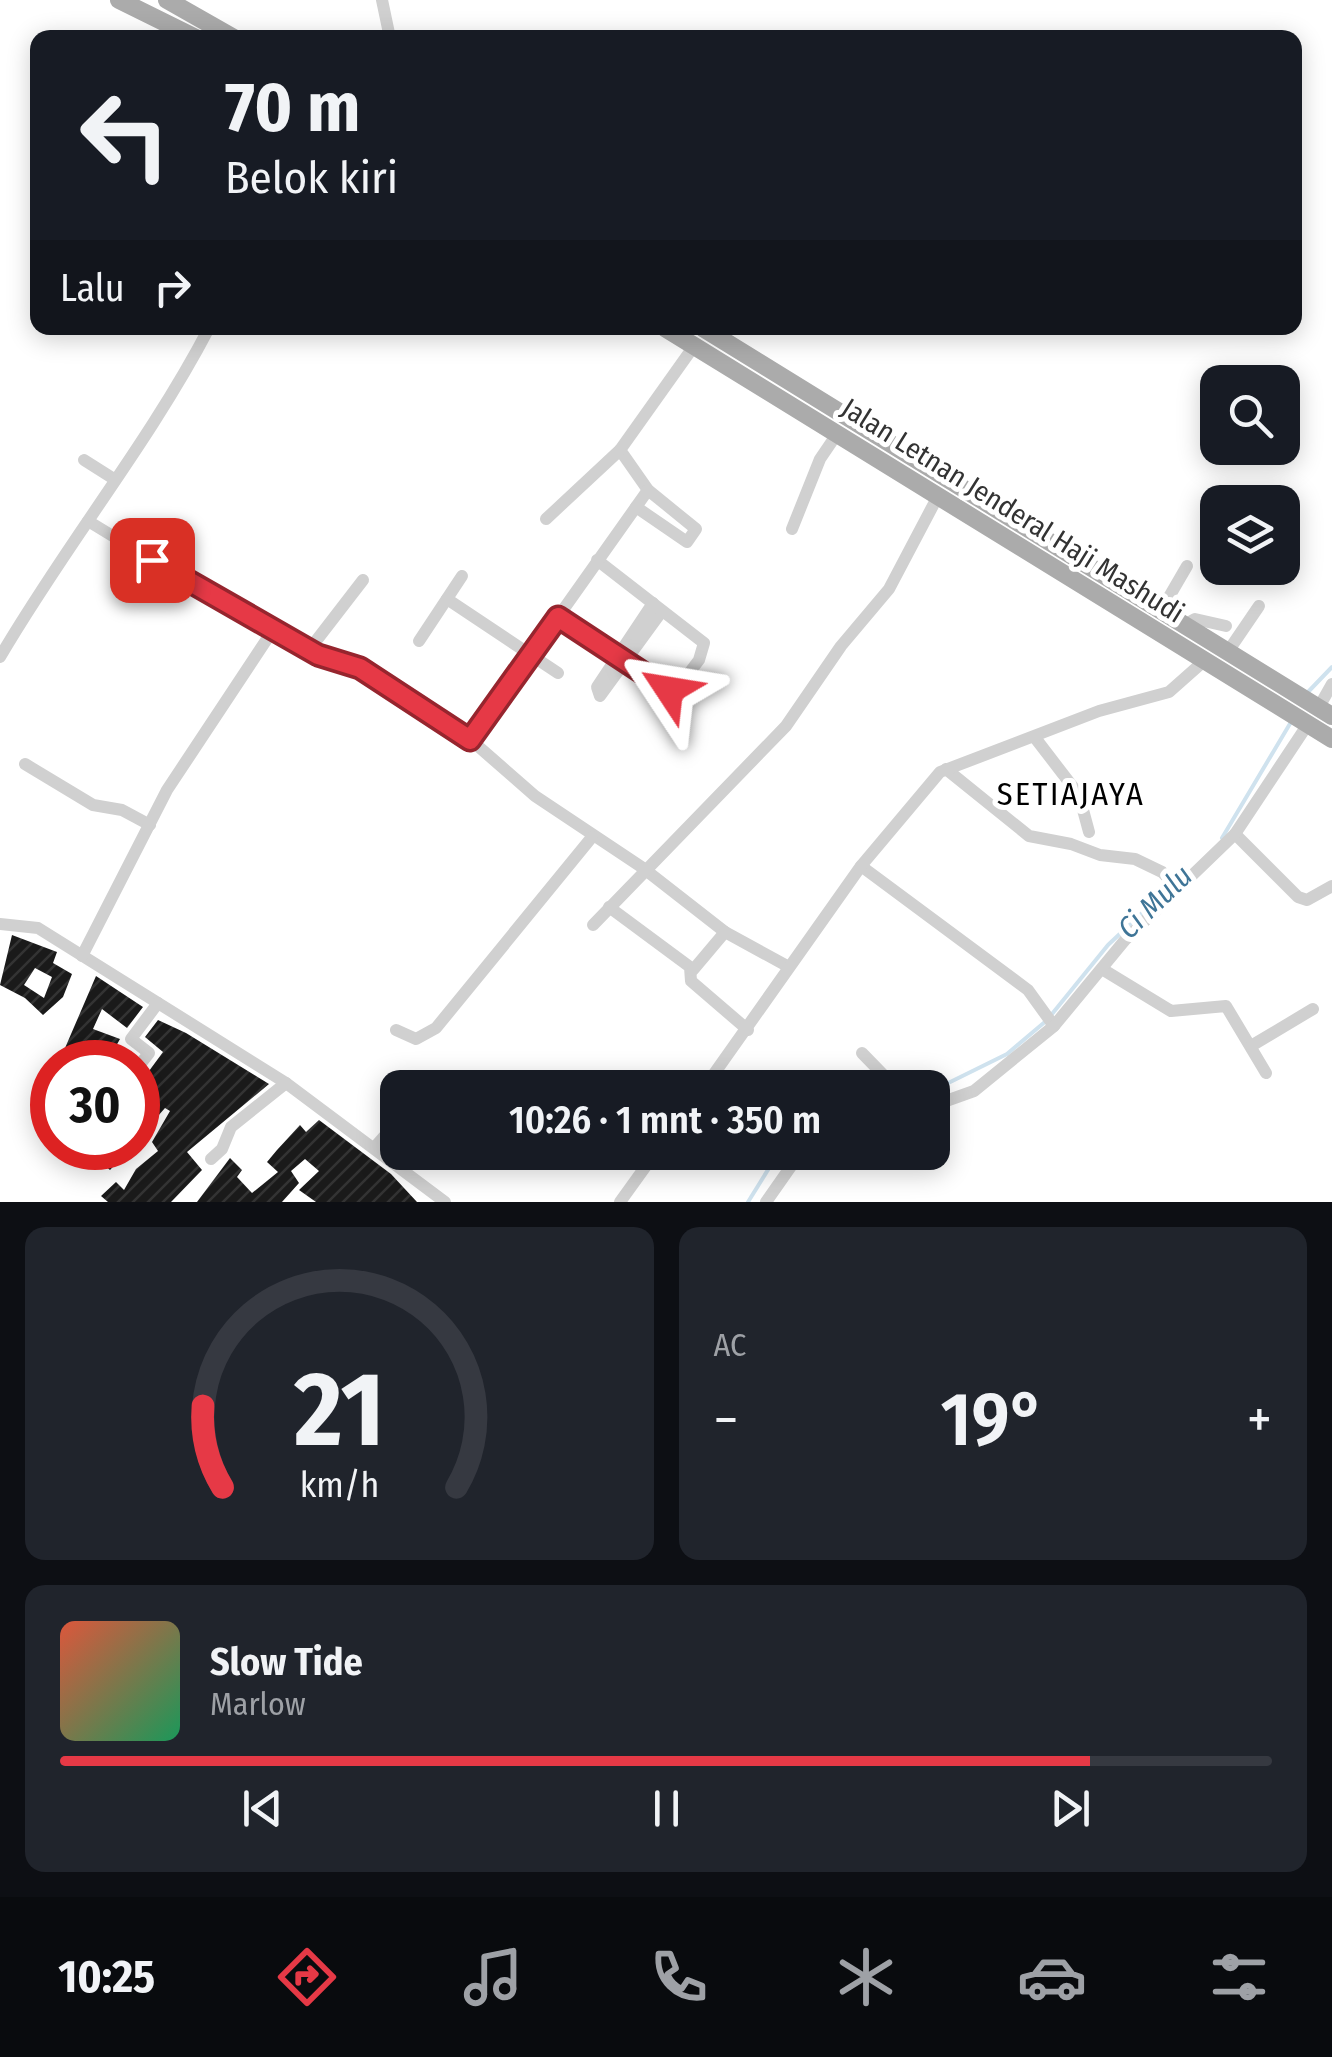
<!DOCTYPE html>
<html lang="id">
<head>
<meta charset="utf-8">
<style>
  body { margin:0; font-family:"Fira Sans Condensed",sans-serif; background:#20242c; color:#f1f3f6; height:100vh; display:flex; flex-direction:column; font-size:38px; white-space:nowrap }
  * { box-sizing:border-box; margin:0 }
  p { font-size:32px; color:#9ea1a6 }
  .icon { flex:none; width:55px; height:55px; fill:none; stroke:currentColor; stroke-width:2; stroke-linecap:round; stroke-linejoin:round }
  .map { position:relative; height:1202px; overflow:hidden }
  .sheet { display:flex; flex-direction:column; gap:25px; padding:25px; background:#0d0f14; flex:1 }
  .sheet>* { flex:none }
  .hud { position:absolute; left:30px; top:30px; width:1272px; height:305px; border-radius:20px; box-shadow:0 5px 25px #0003; background:#171b24; color:#f1f3f6; overflow:hidden }
  .fabs { position:absolute; left:1200px; top:365px; display:grid; gap:20px }
  .fabs a { display:grid; place-items:center; width:100px; height:100px; border-radius:20px; background:#171b24; box-shadow:0 5px 25px #0003; font-size:50px }
  .speed { position:absolute; left:30px; top:1040px; display:flex; gap:20px; font-size:50px; font-weight:700; text-align:center }
  .speed>* { display:grid; place-content:center; width:130px; height:130px; border-radius:50%; background:#171b24; box-shadow:0 5px 25px #0003; line-height:1 }
  .speed .limit { border:15px solid #d22; background:#fff; color:#111 }
  .pin { position:absolute; display:grid; place-items:center; width:85px; height:85px; color:#fff; margin:-42px; border-radius:20px; box-shadow:0 5px 15px #0006 }
  .me { position:absolute; width:110px; margin:-55px; rotate:303deg; stroke-linejoin:round; filter:drop-shadow(0 0 8px #0008) }
  .turn { display:flex; align-items:center; gap:35px; height:210px; padding:0 30px; font-size:45px }
  .turn .icon { width:130px; height:130px; stroke-width:2.5 }
  .turn b { display:block; font-size:70px; line-height:85px }
  .then { display:flex; align-items:center; height:95px; padding:0 30px; background:#0003; gap:20px; font-size:38px }
  .big { font-size:75px; font-weight:600; line-height:1.1 }
  .sheet .card { flex:1; display:flex; flex-direction:column; justify-content:center; gap:15px; min-width:0; padding:0 35px; border-radius:20px; background:#20242c }
  .sheet .dial { align-items:center; gap:0 }
  .dial svg { height:260px; overflow:visible; fill:none; stroke:#363941; stroke-width:7; stroke-linecap:round; text-anchor:middle }
  .dial text { fill:#f1f3f6; stroke:none }
  .song { display:flex; align-items:center; gap:30px }
  .cover { width:120px; height:120px; border-radius:15px; background:linear-gradient(135deg,hsl(10 70% 55%),hsl(150 70% 35%)) }
  .played { height:10px; border-radius:5px; background:linear-gradient(90deg,#e63946 85%,#363941 85%) }
  .keys { display:flex; justify-content:space-around; direction:ltr }
  .heat { display:flex; justify-content:space-between; align-items:center; font-size:55px; direction:ltr }
  .sheet .tiles { flex:1; display:grid; gap:25px; grid-template-columns:1fr 1fr }
  .card:last-child { grid-column:span 2 }
  .trip { position:absolute; left:380px; top:1070px; width:570px; height:100px; border-radius:20px; background:#171b24; box-shadow:0 5px 25px #0003; font-weight:600; line-height:100px; text-align:center }
  .tab-bar { display:flex; height:160px; justify-content:space-around; align-items:center; background:#090b0e; color:#9ea1a6 }
  .tab-bar .icon { width:70px; height:70px }
  .tab-bar .active { color:#e63946 }
  .tab-bar b { font-size:45px; color:#f1f3f6 }
  .map>svg:first-child { display:block }
  .lines { fill:none; stroke-linecap:round; stroke-linejoin:round }
  .stream { stroke:#cfe2ee; stroke-width:4 }
  .building { fill:url(#building-hatch); fill-rule:evenodd }
  .minor { stroke:#d0d0d0; stroke-width:12 }
  .major { stroke:#ababab; stroke-width:18 }
  .route-casing { stroke:#96252e; stroke-width:25 }
  .route { stroke:#e63946; stroke-width:18 }
  .labels { text-anchor:middle; stroke-width:10; stroke-linejoin:round; paint-order:stroke }
  .street-label { font-size:28px; fill:#333; stroke:#fff }
  .water-label { font-size:30px; font-style:italic; fill:#3f7597; stroke:#fff }
  .quarter-label { font-size:32px; letter-spacing:2.5px; fill:#000; stroke:#fff }
</style>
</head>
<body>
<div class="map">
<svg width="1332" height="1202" viewBox="0 0 1332 1202">
  <defs>
    <pattern id="building-hatch" width="6" height="6" patternUnits="userSpaceOnUse" patternTransform="scale(2.5)"><rect width="6" height="6" fill="#1a1a1a"/><path d="M-1 1l2-2M0 6l6-6M5 7l2-2" fill="none" stroke="#333"/></pattern>
  </defs>
  <rect width="100%" height="100%" fill="#fff"/>
  <g class="lines">
    <g class="stream">
      <path d="M1308,692l24,-25"/>
      <path d="M1222,838l69,-116"/>
      <path d="M1052,1014l56,-69 63,-59"/>
      <path d="M932,1091l75,-37 39,-33"/>
      <path d="M748,1202l31,-50"/>
    </g>
  </g>
  <g class="building">
    <path d="M12,935l45,17 -4,11 19,11 -9,23 -20,18 -18,-17 -25,-13zM35,968l17,9 -8,21 -20,-13z"/>
    <path d="M96,976l47,31 -16,21 -25,-19 -9,20 27,10 -13,23h-48z"/>
    <path d="M158,1020l28,13 83,51 -82,68 15,18 -31,32h-63l-7,-6 15,-14 8,8 12,-21 22,-18 -6,-9 18,-31 -5,-3 -27,31v-53l25,-34 -18,-15z"/>
    <path d="M319,1120l72,54 26,28h-101l-17,-12 20,-19 -14,-12 -14,12 8,12 -17,19h-85l33,-44 12,12 -5,7 15,16 26,-21 -11,-10 10,-12 23,-25 6,7z"/>
    <path d="M96,1148h34l-20,22 -19,-16z"/>
  </g>
  <g class="lines">
    <g class="minor">
      <path d="M382,0l8,38"/>
      <path d="M84,460l30,19"/>
      <path d="M636,507l51,35 9,-13 -48,-39 -28,-40 74,-104"/>
      <path d="M546,519l74,-69"/>
      <path d="M88,521l128,78 108,59 21,3 52,29 74,50 64,56 108,72 82,64 64,35"/>
      <path d="M792,529l28,-70 17,-25"/>
      <path d="M447,599l111,74"/>
      <path d="M653,603l-56,84 3,9 62,-85"/>
      <path d="M1162,609l25,-43"/>
      <path d="M558,617l116,76 25,-33 5,-17 -107,-83"/>
      <path d="M1186,624l9,-5 31,7"/>
      <path d="M419,641l43,-65"/>
      <path d="M309,650l54,-70"/>
      <path d="M1229,650l30,-44"/>
      <path d="M0,657c66,-113 149,-214 209,-329"/>
      <path d="M1319,707l13,-23"/>
      <path d="M1036,739l43,56 10,37"/>
      <path d="M471,740l177,-250"/>
      <path d="M25,764l68,41 29,5 28,15"/>
      <path d="M946,769l83,67 42,8 29,11 35,4 27,13 17,18"/>
      <path d="M1235,834l63,63 9,3 25,-14"/>
      <path d="M861,866l167,124 26,36"/>
      <path d="M609,907l81,60 1,14 57,49"/>
      <path d="M0,924l38,4 248,155 159,119"/>
      <path d="M593,925l193,-199 55,-80 48,-57 49,-93"/>
      <path d="M82,956l85,-166 106,-160"/>
      <path d="M1102,969l69,42 55,-5 40,67"/>
      <path d="M693,970l32,-38"/>
      <path d="M396,1030l20,9 20,-11 156,-191"/>
      <path d="M1251,1046l62,-37"/>
      <path d="M862,1053l34,35"/>
      <path d="M138,1067l11,-14 -18,-14 27,-36"/>
      <path d="M413,1088l4,-7"/>
      <path d="M704,1088l157,-222 79,-94 159,-61 70,-19 35,-31"/>
      <path d="M932,1106l42,-15 80,-65 71,-86 110,-106 73,-110"/>
      <path d="M374,1148l24,-27"/>
      <path d="M211,1159l11,-10 9,-22 55,-44"/>
      <path d="M620,1202l36,-50"/>
      <path d="M766,1202l35,-50"/>
    </g>
    <g class="major">
      <path d="M119,0l77,38"/>
      <path d="M167,0l67,38"/>
      <path d="M665,328l667,411"/>
      <path d="M703,328l629,388"/>
    </g>
  </g>
  <g class="lines">
    <defs>
      <path id="route" d="M152,560l166,95 42,13 110,72 88,-123 111,73"/>
    </defs>
    <use href="#route" class="route-casing"/>
    <use href="#route" class="route"/>
  </g>
  <g class="labels">
    <g class="street-label">
      <text transform="translate(1013 510) rotate(32)" y="10">Jalan Letnan Jenderal Haji Mashudi</text>
    </g>
    <g class="water-label">
      <text transform="translate(1155 902) rotate(-44)" y="10">Ci Mulu</text>
    </g>
    <g class="quarter-label">
      <text x="1071" y="805">SETIAJAYA</text>
    </g>
  </g>
</svg>
<div class="fabs">
<a><svg class="icon" aria-label="search" viewBox="0 0 24 24"><circle cx="10" cy="10" r="6"/><path d="M15 15l6 6"/></svg></a>
<a><svg class="icon" aria-label="layers" viewBox="0 0 24 24"><path d="M12 4l9 5-9 5-9-5zM3 14l9 5 9-5"/></svg></a>
</div>
<div class="speed"><div class="limit">30</div></div>
<div class="pin" style="left:152px;top:560px;background:#d93025"><svg class="icon" aria-label="arrive" viewBox="0 0 24 24"><path d="M6 21V4h12l-3 4 3 4H6"/></svg></div>
<svg class="me" style="left:669px;top:690px" viewBox="-20 -20 40 40"><path d="M0-17L14 15 0 8-14 15z" fill="#e63946" stroke="#fff" stroke-width="4"/></svg>
<div class="trip">10:26 · 1 mnt · 350 m</div>
<div class="hud">
<div class="turn"><svg class="icon" aria-label="left" viewBox="0 0 24 24"><path d="M17 20v-9H6M10 6l-5 5 5 5"/></svg><div><b>70 m</b>Belok kiri</div></div>
<div class="then">Lalu<svg class="icon" aria-label="right" viewBox="0 0 24 24"><path d="M7 20v-9h11M14 6l5 5-5 5"/></svg></div>
</div>
</div>
<section class="sheet">
<div class="tiles">
<div class="card dial"><svg viewBox="0 0 100 80">
<path d="M14 69A42 42 0 1 1 86 69"/>
<path d="M14 69A42 42 0 0 1 8 44" stroke="#e63946"/>
<text x="50" y="56" font-size="32" font-weight="700">21</text>
<text x="50" y="72" font-size="11">km/h</text>
</svg></div>
<div class="card"><p>AC</p>
<div class="heat"><a>−</a><b class="big">19°</b><a>+</a></div>
</div>
<div class="card">
<div class="song"><i class="cover"></i><div><b>Slow Tide</b><p>Marlow</p></div></div>
<div class="played"></div>
<div class="keys"><svg class="icon" aria-label="previous" viewBox="0 0 24 24"><path d="M18 5L8 12l10 7zM5 5v14"/></svg><svg class="icon" aria-label="pause" viewBox="0 0 24 24"><path d="M8 5v14M16 5v14"/></svg><svg class="icon" aria-label="next" viewBox="0 0 24 24"><path d="M6 5l10 7-10 7zM19 5v14"/></svg></div>
</div>
</div>
</section>
<nav class="tab-bar">
<b>10:25</b>
<svg class="icon active" aria-label="directions" viewBox="0 0 24 24"><path d="M12 3l9 9-9 9-9-9zM9 14v-3h6M13 9l2 2-2 2"/></svg>
<svg class="icon" aria-label="music" viewBox="0 0 24 24"><path d="M9 18V5l10-2v13"/><circle cx="6" cy="18" r="3"/><circle cx="16" cy="16" r="3"/></svg>
<svg class="icon" aria-label="phone" viewBox="0 0 24 24"><path d="M5 4h4l2 5-3 2q2 4 5 5l2-3 5 2v4C11 20 4 13 5 4z"/></svg>
<svg class="icon" aria-label="climate" viewBox="0 0 24 24"><path d="M12 3v18M4 7l16 10M4 17L20 7"/></svg>
<svg class="icon" aria-label="car" viewBox="0 0 24 24"><path d="M5 17H2v-5l4-1 3-4h7l3 4 3 1v5h-3M9 17h6M6 11h13"/><circle cx="7" cy="17" r="2"/><circle cx="17" cy="17" r="2"/></svg>
<svg class="icon" aria-label="filters" viewBox="0 0 24 24"><path d="M4 7h16M4 17h16"/><circle cx="9" cy="7" r="2"/><circle cx="15" cy="17" r="2"/></svg>
</nav>
</body>
</html>
